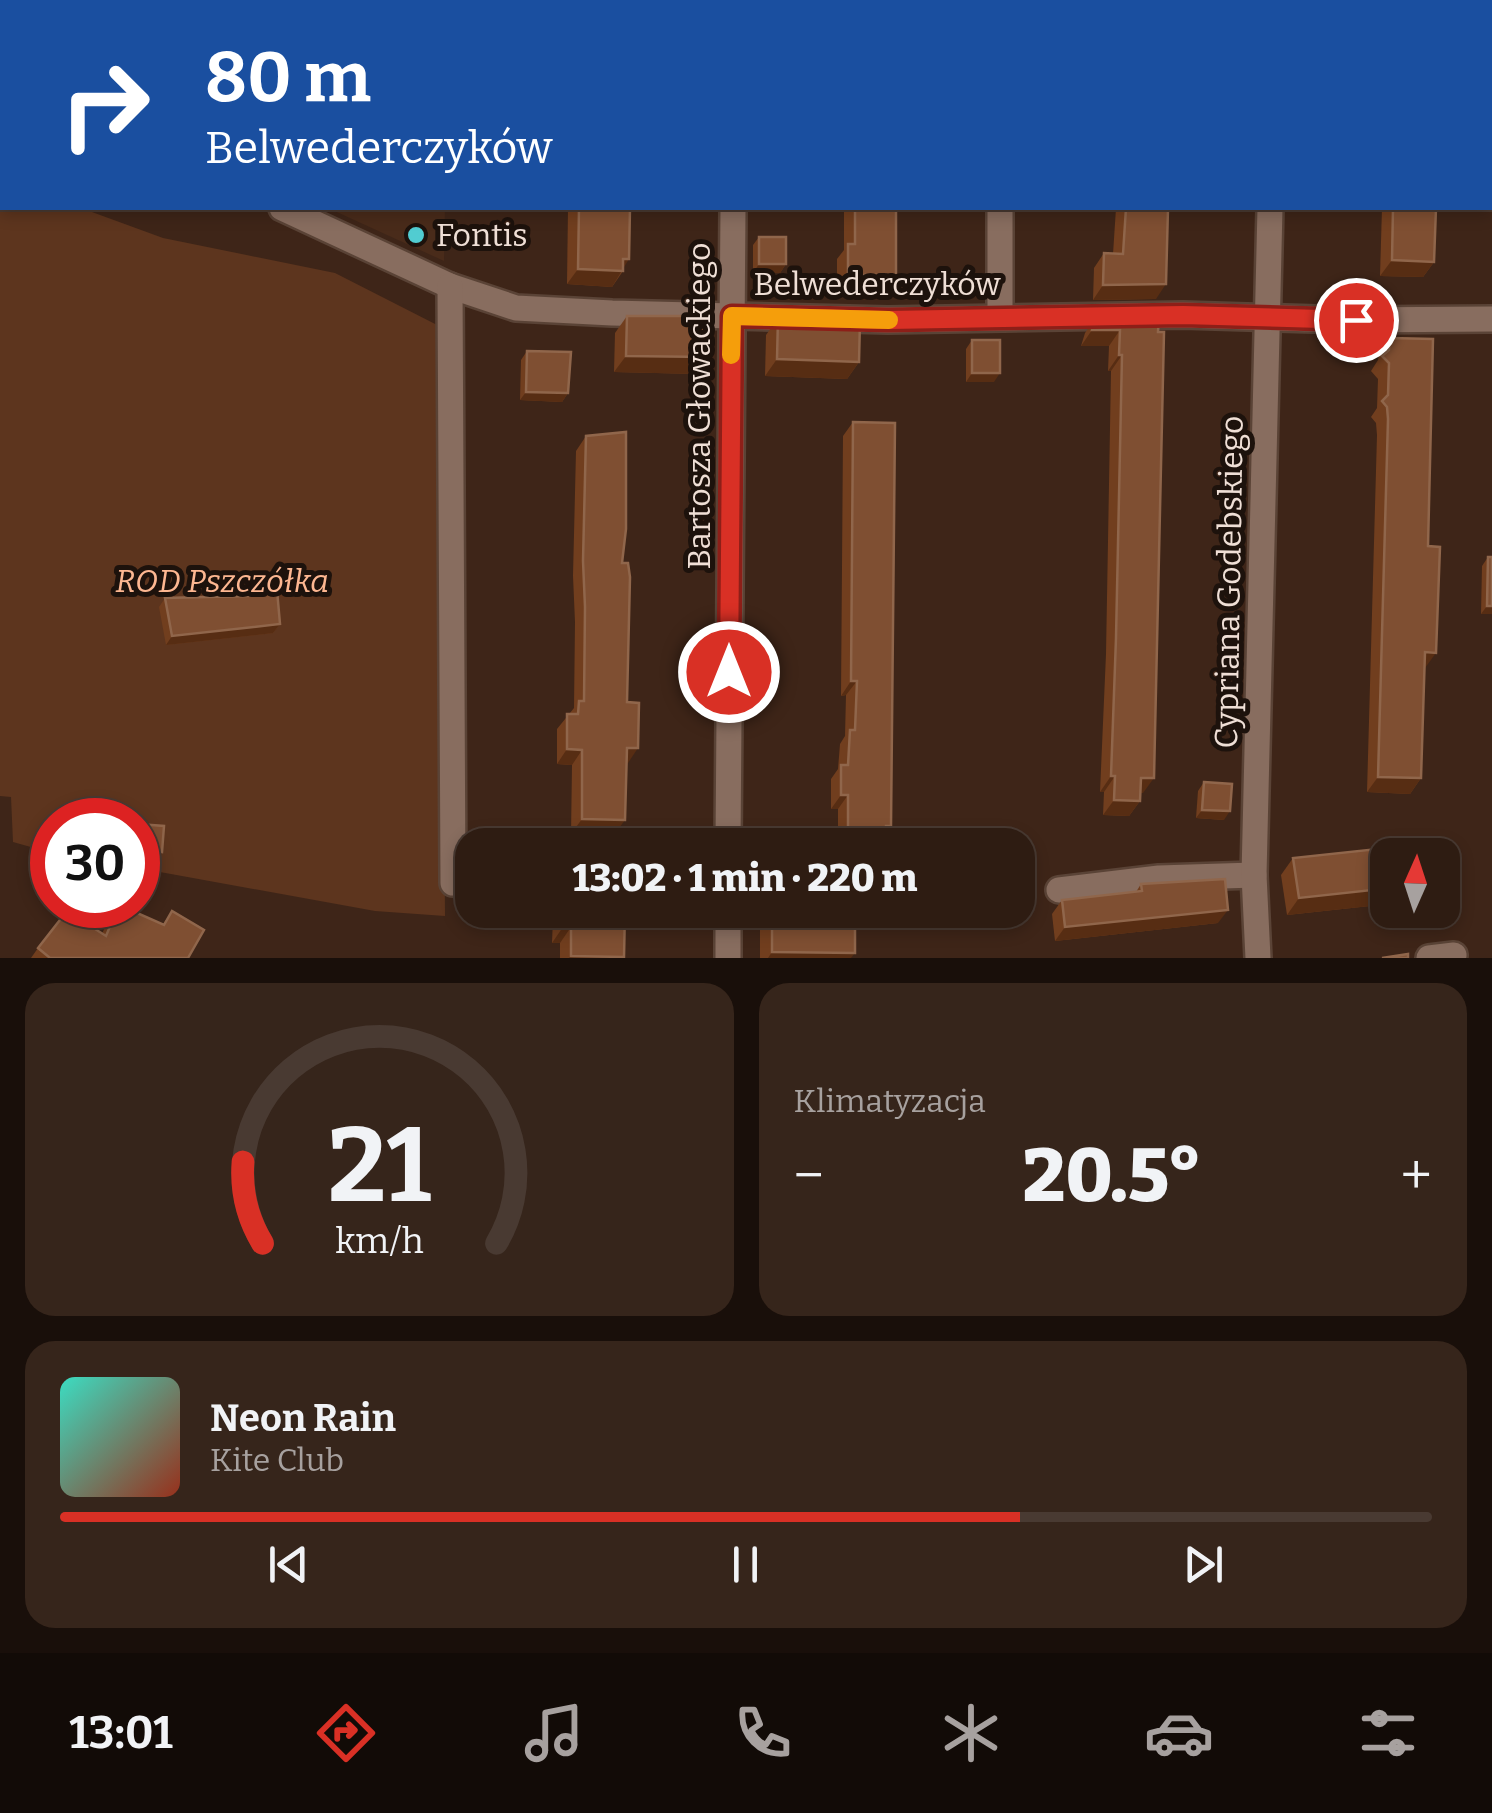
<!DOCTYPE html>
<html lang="pl">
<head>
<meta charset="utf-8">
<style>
  body { margin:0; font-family:Bitter,serif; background:#36251b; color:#f1f3f6; height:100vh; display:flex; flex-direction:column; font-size:38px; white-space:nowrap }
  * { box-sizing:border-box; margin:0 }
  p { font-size:32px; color:#a7a19f }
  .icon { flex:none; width:55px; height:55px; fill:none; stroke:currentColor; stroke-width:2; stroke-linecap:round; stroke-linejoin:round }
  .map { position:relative; height:958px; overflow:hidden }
  .details { display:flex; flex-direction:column; gap:25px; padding:25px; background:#190f0a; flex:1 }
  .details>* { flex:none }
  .hud { position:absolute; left:0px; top:0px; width:1492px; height:210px; box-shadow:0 5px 15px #0003,0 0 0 2px #493a32; background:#1a4fa0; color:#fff; overflow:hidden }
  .needle { width:65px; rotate:3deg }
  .buttons { position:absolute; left:1370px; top:838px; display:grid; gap:20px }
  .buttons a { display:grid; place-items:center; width:90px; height:90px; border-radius:20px; background:#2e1c12; box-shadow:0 5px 15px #0003,0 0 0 2px #493a32; font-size:50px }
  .speed { position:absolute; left:30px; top:798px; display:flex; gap:20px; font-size:50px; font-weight:700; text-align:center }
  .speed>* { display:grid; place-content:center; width:130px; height:130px; border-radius:50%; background:#2e1c12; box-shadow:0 5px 15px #0003,0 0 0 2px #493a32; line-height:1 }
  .speed .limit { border:15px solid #d22; background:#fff; color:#111 }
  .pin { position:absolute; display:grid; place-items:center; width:85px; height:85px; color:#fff; margin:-42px; border:5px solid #fff; border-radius:50%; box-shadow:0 2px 10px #0007 }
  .me { position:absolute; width:110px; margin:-55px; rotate:0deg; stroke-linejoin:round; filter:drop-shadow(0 0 8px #0008) }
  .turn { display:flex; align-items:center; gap:35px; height:210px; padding:0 40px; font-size:45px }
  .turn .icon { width:130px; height:130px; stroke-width:2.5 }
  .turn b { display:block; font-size:70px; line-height:85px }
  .big { font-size:75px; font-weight:800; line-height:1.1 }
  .details .widget { flex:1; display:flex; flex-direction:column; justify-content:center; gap:15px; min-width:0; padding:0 35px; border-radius:30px; background:#36251b }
  .details .dial { align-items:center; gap:0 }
  .dial svg { height:260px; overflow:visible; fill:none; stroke:#493a32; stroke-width:7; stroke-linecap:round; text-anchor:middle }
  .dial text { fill:#f1f3f6; stroke:none }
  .song { display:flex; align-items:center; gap:30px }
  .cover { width:120px; height:120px; border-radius:15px; background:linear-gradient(135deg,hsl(170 70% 55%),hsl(10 70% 35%)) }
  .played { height:10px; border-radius:5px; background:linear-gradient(90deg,#d93025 70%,#493a32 70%) }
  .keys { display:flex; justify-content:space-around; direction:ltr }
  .heat { display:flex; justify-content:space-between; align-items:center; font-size:55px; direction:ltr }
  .details .tiles { flex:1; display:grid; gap:25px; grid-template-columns:1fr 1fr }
  .widget:last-child { grid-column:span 2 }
  .trip { position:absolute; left:455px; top:828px; width:580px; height:100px; border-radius:30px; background:#2e1c12; box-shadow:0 5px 15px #0003,0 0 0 2px #493a32; font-weight:800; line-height:100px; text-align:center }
  .tab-bar { display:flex; height:160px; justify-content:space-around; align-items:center; background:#120b07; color:#a7a19f }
  .tab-bar .icon { width:70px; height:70px }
  .tab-bar .active { color:#d93025 }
  .tab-bar b { font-size:45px; color:#f1f3f6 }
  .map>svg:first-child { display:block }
  .built { fill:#492b1a }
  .green { fill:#5d351e }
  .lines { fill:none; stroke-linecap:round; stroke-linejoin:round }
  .minor-casing { stroke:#5a4336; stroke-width:30 }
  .minor { stroke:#886d5f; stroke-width:25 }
  .wall { fill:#713e1e }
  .shaded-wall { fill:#572d13 }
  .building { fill:#7f4f32; stroke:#90664b; stroke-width:2.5 }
  .route-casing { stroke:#8d1f18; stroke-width:25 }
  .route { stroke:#d93025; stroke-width:18 }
  .slow { stroke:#f59e0b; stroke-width:18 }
  .poi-dot { fill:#51ccd1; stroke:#1d120c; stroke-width:4 }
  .labels { text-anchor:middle; stroke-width:10; stroke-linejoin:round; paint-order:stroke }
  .poi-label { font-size:32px; fill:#efdfd6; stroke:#1d120c; text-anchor:start }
  .street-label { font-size:32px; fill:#efdfd6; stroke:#1d120c }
  .park-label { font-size:32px; font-style:italic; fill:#fdb791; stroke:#1d120c }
</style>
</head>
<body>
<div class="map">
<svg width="1492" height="958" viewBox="0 0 1492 958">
  <rect width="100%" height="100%" fill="#3e2518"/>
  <path class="built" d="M328,208h117l-1,53z"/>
  <path class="green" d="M0,159l2,2v47h79l82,30 172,35 106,54 4,589 -70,-5 -237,-43v-48h-86v33l-39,-11 -2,-45 -11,-1z"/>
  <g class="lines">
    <defs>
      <g id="minor">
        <path d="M163,2v-2"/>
        <path d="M734,2v-2"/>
        <path d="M1001,2v-2"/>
        <path d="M1274,2v-2"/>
        <path d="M0,87l2,1"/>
        <path d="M282,208l168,78 66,22 96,5 276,7 295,-5 166,5 143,-1"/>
        <path d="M1000,208v109"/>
        <path d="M450,286l3,597"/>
        <path d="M728,845l5,-637"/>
        <path d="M1059,890l100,-12 95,-3"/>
        <path d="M728,910v48"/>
        <path d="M1258,958l-4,-83 16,-667"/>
        <path d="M1429,958l25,-3"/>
      </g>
    </defs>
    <use href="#minor" class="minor-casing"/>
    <use href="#minor" class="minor"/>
  </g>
  <g class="wall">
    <path d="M568,208h62l-7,63 -11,16 -45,-3z"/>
    <path d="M844,208h52l-11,83h-48v-32l7,-9z"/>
    <path d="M1116,208h52l-12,91 -63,1 1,-32 10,-15 9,1z"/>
    <path d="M1382,208h54l-2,54 -11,15 -43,-1z"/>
    <path d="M759,237l27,27 -6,9h-27v-28z"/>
    <path d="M627,316l81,41 -12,17 -82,-2 1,-39z"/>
    <path d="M1159,316l-16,477h-3v8l-11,15 -26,-1 1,-23h-4l6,-138 5,-283h-3l1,-25h-28l4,-13 11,-16z"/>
    <path d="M778,318l81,44 -12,17 -82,-3 1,-41z"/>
    <path d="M1390,338l35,330 -4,110 -11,16 -43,-2 10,-357 -1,-12 -5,-6 6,-9 1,-29 -7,-8 7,-11 1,-7z"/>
    <path d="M972,340l22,42h-28v-33z"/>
    <path d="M527,351l41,42 -6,9 -42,-2 1,-40z"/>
    <path d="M853,422l33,411v12h-48v-36h-7v-30l7,-10 2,-25 5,-8 1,-41 -5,1 2,-260z"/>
    <path d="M586,436l36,127 6,200h-2l-12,72h-12v10h-37l8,-11h-2l1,-69 -15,-1v-35l17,-21 1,-86 -2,-46 3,-125z"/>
    <path d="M1488,557l4,57h-11l1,-48z"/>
    <path d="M248,592l32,32 -7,9 -107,12 -7,-38 6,-9 80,-2z"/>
    <path d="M1204,782l20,38 -28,-2 2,-27z"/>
    <path d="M51,846l1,42 -14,-4 7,-29z"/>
    <path d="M1293,858l77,48 -83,9 -6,-40z"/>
    <path d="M1141,884l77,39 -163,18 -3,-27 10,-14 74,-8z"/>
    <path d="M119,905l44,19 9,-13 16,47h-157l7,-10 64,-14 6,-14z"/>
    <path d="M557,910h68l-2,48h-63v-15h-8l1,-26z"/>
    <path d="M772,911l79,47h-91v-30z"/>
  </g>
  <g class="shaded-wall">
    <path d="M623,259h6l-17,28 -45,-3 11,-15z"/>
    <path d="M1392,260l42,2 -11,15 -43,-1z"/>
    <path d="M759,264h27l-6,9h-27z"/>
    <path d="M848,275h48l-11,16h-48z"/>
    <path d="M1166,284l-10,15 -63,1 10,-15z"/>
    <path d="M1092,330h28l-11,16h-28z"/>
    <path d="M1119,355h3l-11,16h-3z"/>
    <path d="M626,356l82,1 -12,17 -82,-2z"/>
    <path d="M777,359l82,3 -12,17 -82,-3z"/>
    <path d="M972,373h28l-6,9h-28z"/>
    <path d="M526,392l42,1 -6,9 -42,-2z"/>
    <path d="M1487,606h5v8h-11z"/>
    <path d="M280,624l-7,9 -107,12 6,-9z"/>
    <path d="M1425,652l11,1 -11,15h-11z"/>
    <path d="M851,681h6l-11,14 -5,1z"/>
    <path d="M627,748h11l-10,15h-12z"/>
    <path d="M567,749l15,1 -10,15 -15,-1z"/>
    <path d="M1111,776h4l-11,16h-4z"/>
    <path d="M1378,777l43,1 -11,16 -43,-2z"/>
    <path d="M1141,778h13l-11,15h-13z"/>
    <path d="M841,795h7l-10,14h-7z"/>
    <path d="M1114,800l26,1 -11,15 -26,-1z"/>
    <path d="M1202,810l28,1 -6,9 -28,-2z"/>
    <path d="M582,819l43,1 -11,15 -39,-1v-3l-4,3z"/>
    <path d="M138,849l24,3 -6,9 -18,-2z"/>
    <path d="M44,875l8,3v10l-14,-4z"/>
    <path d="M1382,889l-12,17 -83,9 12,-17z"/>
    <path d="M1228,910l-10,13 -163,18 10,-14z"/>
    <path d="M563,927h8l-11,16h-8z"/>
    <path d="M772,952l83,1 -4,5h-83z"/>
    <path d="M571,956l53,1 -55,1z"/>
  </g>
  <g class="building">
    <rect x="23" y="0" width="45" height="2"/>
    <rect x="286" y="0" width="47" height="2"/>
    <rect x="595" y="0" width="38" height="2"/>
    <rect x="857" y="0" width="41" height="2"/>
    <rect x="1131" y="0" width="42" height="2"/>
    <path d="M1399,0h42l-1,2h-41z"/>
    <path d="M579,208h51l-1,51h-6v12l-45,-2z"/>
    <path d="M855,208h41v67h-48v-31h7z"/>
    <path d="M1126,208h42l-2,76 -63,1 1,-32 19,1z"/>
    <path d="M1393,208h43l-2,54 -42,-2z"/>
    <rect x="759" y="237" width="27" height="27"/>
    <path d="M627,316h81v41l-82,-1z"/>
    <path d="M1159,316l-1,16h6l-10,446h-13l-1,23 -26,-1 1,-24h-4l5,-138 6,-283h-3l1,-25h-28l4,-13z"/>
    <path d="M778,318l82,3 -1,41 -82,-3z"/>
    <path d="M1390,338l43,1 -5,207 12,1 -4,106 -11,-1 -4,126 -43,-1 10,-358 -1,-12 -5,-6 6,-6 1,-32 -7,-7 7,-6z"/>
    <rect x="972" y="340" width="28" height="33"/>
    <path d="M527,351l44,1 -3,41 -42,-1z"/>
    <path d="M853,422l42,1 -4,403h-5v19h-38v-50h-7v-30h7l2,-35h5l2,-49h-6z"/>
    <path d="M626,432v97l-4,34h6l2,14 -3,125 12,1 -1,45h-11l-2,72 -43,-1v-69l-15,-1v-35h11l1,-13h5l1,-94 -2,-46 3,-125z"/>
    <path d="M1488,557h4v49h-5z"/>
    <path d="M277,590l3,34 -108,12 -7,-38 83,-2v-4z"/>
    <path d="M1204,782l28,2 -2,27 -28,-1z"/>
    <path d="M138,824l26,2 -2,26 -24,-3z"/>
    <path d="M575,831h27v14h-28z"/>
    <path d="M51,846h1v32l-8,-3z"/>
    <path d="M1377,849l5,40 -83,9 -6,-40z"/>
    <path d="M1225,879l3,31 -163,17 -3,-27 80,-9 -1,-7z"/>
    <path d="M119,905l45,20 8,-14 32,19 -16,28h-138l-12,-10 29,-37 39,25z"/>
    <path d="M564,910h61l-1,47 -53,-1v-29h-8z"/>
    <path d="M772,911l83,1v41l-83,-1z"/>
    <path d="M1408,954v4h-26z"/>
  </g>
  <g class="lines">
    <defs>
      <path id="route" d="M729,672l3,-356 156,4 295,-5 173,5"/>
    </defs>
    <use href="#route" class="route-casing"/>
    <use href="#route" class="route"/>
    <path class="slow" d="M731,355l1,-39 157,4"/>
  </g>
  <circle class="poi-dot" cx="416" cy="235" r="10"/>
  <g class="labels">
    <g class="poi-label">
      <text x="436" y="246">Fontis</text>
    </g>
    <g class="street-label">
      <text x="877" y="295">Belwederczyków</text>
      <text transform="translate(699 406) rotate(-90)" y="11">Bartosza Głowackiego</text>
      <text transform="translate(1229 582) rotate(-89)" y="11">Cypriana Godebskiego</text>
    </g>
    <g class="park-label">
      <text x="222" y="592">ROD Pszczółka</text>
    </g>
  </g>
</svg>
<div class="buttons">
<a><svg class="needle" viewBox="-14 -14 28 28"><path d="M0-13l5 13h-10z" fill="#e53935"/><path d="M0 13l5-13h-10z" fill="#a7a19f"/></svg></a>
</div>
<div class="speed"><div class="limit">30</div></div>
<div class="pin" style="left:1356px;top:320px;background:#d93025"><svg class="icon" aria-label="arrive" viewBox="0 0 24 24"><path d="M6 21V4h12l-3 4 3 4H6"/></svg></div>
<svg class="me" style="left:729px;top:672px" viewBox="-20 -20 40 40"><circle r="17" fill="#d93025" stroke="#fff" stroke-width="3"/><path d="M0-11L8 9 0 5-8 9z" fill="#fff"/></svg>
<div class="trip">13:02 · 1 min · 220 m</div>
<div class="hud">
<div class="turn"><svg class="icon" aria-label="right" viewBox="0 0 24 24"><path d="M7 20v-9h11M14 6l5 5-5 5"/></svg><div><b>80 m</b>Belwederczyków</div></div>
</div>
</div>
<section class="details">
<div class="tiles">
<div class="widget dial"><svg viewBox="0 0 100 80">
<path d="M14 69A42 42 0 1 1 86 69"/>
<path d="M14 69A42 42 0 0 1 8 44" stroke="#d93025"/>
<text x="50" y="56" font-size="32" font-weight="700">21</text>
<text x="50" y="72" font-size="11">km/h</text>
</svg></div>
<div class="widget"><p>Klimatyzacja</p>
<div class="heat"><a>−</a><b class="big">20.5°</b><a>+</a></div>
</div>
<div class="widget">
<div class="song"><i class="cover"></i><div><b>Neon Rain</b><p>Kite Club</p></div></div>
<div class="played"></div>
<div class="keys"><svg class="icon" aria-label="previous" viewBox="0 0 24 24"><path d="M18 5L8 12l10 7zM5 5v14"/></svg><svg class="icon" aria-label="pause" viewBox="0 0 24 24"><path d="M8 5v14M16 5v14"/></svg><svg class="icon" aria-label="next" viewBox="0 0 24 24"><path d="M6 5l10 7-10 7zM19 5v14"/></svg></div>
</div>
</div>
</section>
<nav class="tab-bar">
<b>13:01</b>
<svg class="icon active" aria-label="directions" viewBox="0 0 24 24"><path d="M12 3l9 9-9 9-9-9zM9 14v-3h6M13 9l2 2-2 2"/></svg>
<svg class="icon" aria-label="music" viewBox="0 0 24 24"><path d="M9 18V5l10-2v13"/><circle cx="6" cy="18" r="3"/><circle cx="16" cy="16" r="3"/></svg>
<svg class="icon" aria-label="phone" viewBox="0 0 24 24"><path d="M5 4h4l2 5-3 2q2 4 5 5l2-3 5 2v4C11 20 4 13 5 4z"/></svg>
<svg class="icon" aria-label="climate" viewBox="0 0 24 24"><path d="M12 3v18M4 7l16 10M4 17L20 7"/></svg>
<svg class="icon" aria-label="car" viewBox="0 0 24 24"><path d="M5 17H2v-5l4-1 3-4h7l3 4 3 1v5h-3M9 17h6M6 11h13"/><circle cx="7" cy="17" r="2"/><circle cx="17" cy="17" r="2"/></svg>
<svg class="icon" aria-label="filters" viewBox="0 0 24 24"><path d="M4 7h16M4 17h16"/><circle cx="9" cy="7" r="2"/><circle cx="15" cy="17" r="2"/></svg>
</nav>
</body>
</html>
